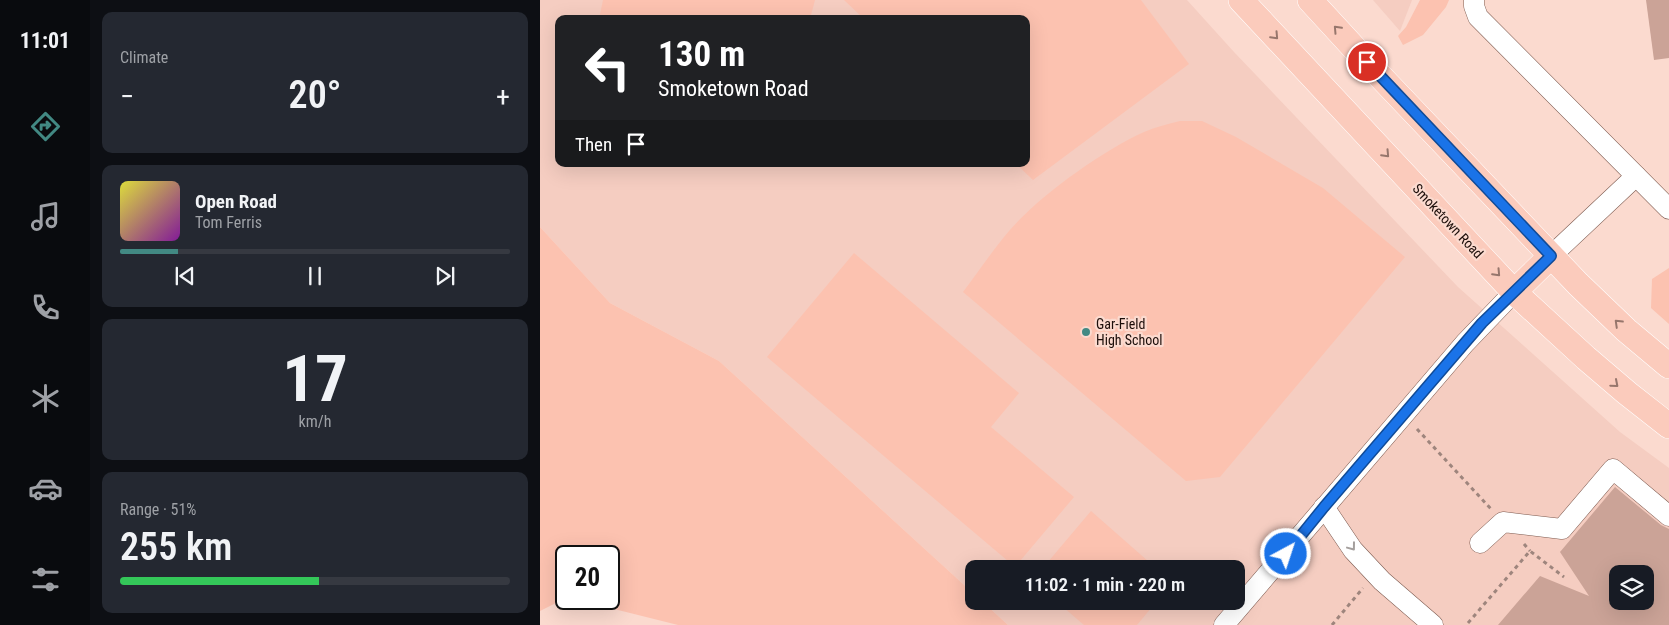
<!DOCTYPE html>
<html lang="en">
<head>
<meta charset="utf-8">
<style>
  body { margin:0; font-family:"Roboto Condensed",sans-serif; background:#242831; color:#f1f3f6; height:100vh; display:flex; flex-direction:column; font-size:19px; white-space:nowrap }
  * { box-sizing:border-box; margin:0 }
  p { font-size:16px; color:#9ea1a6 }
  .icon { flex:none; width:28px; height:28px; fill:none; stroke:currentColor; stroke-width:2; stroke-linecap:round; stroke-linejoin:round }
  .map { position:relative; flex:1; overflow:hidden }
  .panel { display:flex; flex-direction:column; gap:12px; padding:12px; background:#0d0f14; width:450px }
  .panel>* { flex:none }
  .hud { position:absolute; left:15px; top:15px; width:475px; height:152px; border-radius:10px; box-shadow:0 5px 20px #0002; background:#202124; color:#fff; overflow:hidden }
  .fabs { position:absolute; left:1069px; top:565px; display:grid; gap:10px }
  .fabs a { display:grid; place-items:center; width:45px; height:45px; border-radius:10px; background:#171b24; box-shadow:0 5px 20px #0002; font-size:25px }
  .speed { position:absolute; left:15px; top:545px; display:flex; gap:10px; font-size:25px; font-weight:700; text-align:center }
  .speed>* { display:grid; place-content:center; width:65px; height:65px; border-radius:50%; background:#171b24; box-shadow:0 5px 20px #0002; line-height:1 }
  .speed .limit { border:2px solid #111; border-radius:8px; background:#fff; color:#111 }
  .pin { position:absolute; display:grid; place-items:center; width:42px; height:42px; color:#fff; margin:-21px; border:2px solid #fff; border-radius:50%; box-shadow:0 1px 5px #0007 }
  .me { position:absolute; width:55px; margin:-28px; rotate:40deg; stroke-linejoin:round; filter:drop-shadow(0 0 4px #0008) }
  .turn { display:flex; align-items:center; gap:18px; height:105px; padding:0 20px; font-size:22px }
  .turn .icon { width:65px; height:65px; stroke-width:2.5 }
  .turn b { display:block; font-size:35px; line-height:42px }
  .then { display:flex; align-items:center; height:48px; padding:0 20px; background:#0003; gap:10px; font-size:19px }
  .big { font-size:38px; font-weight:600; line-height:1.1 }
  .panel .card { flex:1; display:flex; flex-direction:column; justify-content:center; gap:8px; min-width:0; padding:0 18px; border-radius:10px; background:#242831 }
  .panel .dial { align-items:center; gap:0 }
  .dial b { font-size:65px; line-height:1 }
  .song { display:flex; align-items:center; gap:15px }
  .cover { width:60px; height:60px; border-radius:8px; background:linear-gradient(135deg,hsl(60 70% 55%),hsl(290 70% 35%)) }
  .played { height:5px; border-radius:2px; background:linear-gradient(90deg,#428983 15%,#363941 15%) }
  .keys { display:flex; justify-content:space-around; direction:ltr }
  .heat { display:flex; justify-content:space-between; align-items:center; font-size:28px; direction:ltr }
  .charge { height:8px; border-radius:4px; background:linear-gradient(90deg,#34c759 51%,#363941 0) }
  .trip { position:absolute; left:425px; top:560px; width:280px; height:50px; border-radius:10px; background:#171b24; box-shadow:0 5px 20px #0002; font-weight:600; line-height:50px; text-align:center }
  main { display:flex; flex:1; min-height:0 }
  .tabs { display:flex; flex-direction:column; width:90px; justify-content:space-around; align-items:center; background:#090b0e; color:#9ea1a6 }
  .tabs .icon { width:35px; height:35px }
  .tabs .selected { color:#428983 }
  .tabs b { font-size:22px; color:#f1f3f6 }
  .map>svg:first-child { display:block }
  .built { fill:#f5cdc1; fill-rule:evenodd }
  .green { fill:#fcc2b0 }
  .building { fill:#cba397; fill-rule:evenodd }
  .lines { fill:none; stroke-linecap:round; stroke-linejoin:round }
  .minor-casing { stroke:#7d5a4f; stroke-width:21 }
  .major-casing { stroke:#fff; stroke-width:26 }
  .path { stroke:#9e857d; stroke-width:3; stroke-dasharray:4 4; stroke-linecap:butt }
  .minor { stroke:#fff; stroke-width:20 }
  .major { stroke:#fbcbbc; stroke-width:25 }
  .oneway { stroke:#97766c }
  .oneway2 { stroke:#a49f9d }
  .route-casing { stroke:#114b97; stroke-width:12 }
  .route { stroke:#1a73e8; stroke-width:9 }
  .poi-dot { fill:#428983; stroke:#fbdacf; stroke-width:2 }
  .labels { text-anchor:middle; stroke-width:4.5; stroke-linejoin:round; paint-order:stroke }
  .street-label { font-size:14px; fill:#1c0e0a; stroke:#fbdacf }
  .poi-label { font-size:14px; fill:#1c0e0a; stroke:#fbdacf; text-anchor:start }
</style>
</head>
<body>
<main>
<nav class="tabs">
<b>11:01</b>
<svg class="icon selected" aria-label="directions" viewBox="0 0 24 24"><path d="M12 3l9 9-9 9-9-9zM9 14v-3h6M13 9l2 2-2 2"/></svg>
<svg class="icon" aria-label="music" viewBox="0 0 24 24"><path d="M9 18V5l10-2v13"/><circle cx="6" cy="18" r="3"/><circle cx="16" cy="16" r="3"/></svg>
<svg class="icon" aria-label="phone" viewBox="0 0 24 24"><path d="M5 4h4l2 5-3 2q2 4 5 5l2-3 5 2v4C11 20 4 13 5 4z"/></svg>
<svg class="icon" aria-label="climate" viewBox="0 0 24 24"><path d="M12 3v18M4 7l16 10M4 17L20 7"/></svg>
<svg class="icon" aria-label="car" viewBox="0 0 24 24"><path d="M5 17H2v-5l4-1 3-4h7l3 4 3 1v5h-3M9 17h6M6 11h13"/><circle cx="7" cy="17" r="2"/><circle cx="17" cy="17" r="2"/></svg>
<svg class="icon" aria-label="filters" viewBox="0 0 24 24"><path d="M4 7h16M4 17h16"/><circle cx="9" cy="7" r="2"/><circle cx="15" cy="17" r="2"/></svg>
</nav>
<section class="panel">
<div class="card"><p>Climate</p>
<div class="heat"><a>−</a><b class="big">20°</b><a>+</a></div>
</div>
<div class="card">
<div class="song"><i class="cover"></i><div><b>Open Road</b><p>Tom Ferris</p></div></div>
<div class="played"></div>
<div class="keys"><svg class="icon" aria-label="previous" viewBox="0 0 24 24"><path d="M18 5L8 12l10 7zM5 5v14"/></svg><svg class="icon" aria-label="pause" viewBox="0 0 24 24"><path d="M8 5v14M16 5v14"/></svg><svg class="icon" aria-label="next" viewBox="0 0 24 24"><path d="M6 5l10 7-10 7zM19 5v14"/></svg></div>
</div>
<div class="card dial"><b>17</b><p>km/h</p></div>
<div class="card"><p>Range · 51%</p><b class="big">255 km</b><div class="charge"></div></div>
</section>
<div class="map">
<svg width="1129" height="625" viewBox="0 0 1129 625">
  <rect width="100%" height="100%" fill="#fbdacf"/>
  <g class="built">
    <path d="M0,0h647l47,52 224,235 162,145 49,36v157h-661l-26,-24h254v-32h-262v25l-255,-233 -109,-58 -70,-76zM19,19h467v145h-467zM1078,574h27v27h-27z"/>
    <path d="M833,0h39l-12,31z"/>
  </g>
  <g class="green">
    <path d="M63,0h212l-5,19h-211z"/>
    <path d="M304,0h297l48,64 -156,116 -17,-16h10v-145h-162z"/>
    <path d="M880,0h29l-3,7 -23,28 -20,10 -5,-9 8,-9z"/>
    <path d="M640,121h22l34,16 87,51 82,69 -185,220 -34,4 -223,-189c15,-20 30,-42 46,-61 30,-35 93,-80 135,-99 12,-5 24,-8 36,-11z"/>
    <path d="M0,227l70,76 109,58 255,233v7h8l26,24h-330l-104,-26h35v-43h-43v42l-26,13z"/>
    <path d="M314,253l165,140 -28,34 83,70 -59,70 -248,-210z"/>
    <path d="M1129,268v56l-18,-16 1,-29z"/>
    <path d="M551,511l66,58h-115z"/>
    <path d="M516,601h101l-20,24h-53z"/>
  </g>
  <g class="building">
    <path d="M1106,0h23v58l-15,2z"/>
    <path d="M1075,487l46,38 8,4v96h-171l42,-49 49,20 -29,-44zM1078,574h27v27h-27z"/>
  </g>
  <g class="lines">
    <defs>
      <g id="minor">
        <path d="M934,0v6l4,11 191,192"/>
        <path d="M1011,256l85,-80"/>
        <path d="M784,507l29,43 29,31 51,44"/>
        <path d="M940,543l23,-21 59,7 51,-60 56,47"/>
        <path d="M684,625l241,-282 49,-51"/>
      </g>
      <g id="major">
        <path d="M701,0l273,292 72,66 41,35 42,33"/>
        <path d="M770,0l68,74 200,210 48,46 43,36"/>
        <path d="M974,292l37,-36"/>
      </g>
    </defs>
    <use href="#minor" class="minor-casing"/>
    <use href="#major" class="major-casing"/>
    <g class="path">
      <path d="M877,429l74,80"/>
      <path d="M984,544l6,7"/>
      <path d="M928,623l62,-72 34,26"/>
      <path d="M792,625l31,-37"/>
    </g>
    <use href="#minor" class="minor"/>
    <use href="#major" class="major"/>
  </g>
  <defs><path id="oneway-chevron" d="M-2-3.5L2.5 0L-2 3.5" fill="none" stroke-width="1.6" stroke-linecap="round" stroke-linejoin="round" transform="scale(1.25)"/></defs>
  <g class="oneway">
    <use href="#oneway-chevron" transform="translate(797 29) rotate(-133)"/>
    <use href="#oneway-chevron" transform="translate(735 36) rotate(47)"/>
    <use href="#oneway-chevron" transform="translate(846 154) rotate(47)"/>
    <use href="#oneway-chevron" transform="translate(957 273) rotate(47)"/>
    <use href="#oneway-chevron" transform="translate(1078 323) rotate(-136)"/>
    <use href="#oneway-chevron" transform="translate(1075 384) rotate(41)"/>
  </g>
  <use class="oneway2" href="#oneway-chevron" transform="translate(812 547) rotate(53)"/>
  <g class="lines">
    <defs>
      <path id="route" d="M746,554l38,-47 158,-184 69,-67 -184,-194"/>
    </defs>
    <use href="#route" class="route-casing"/>
    <use href="#route" class="route"/>
  </g>
  <circle class="poi-dot" cx="546" cy="332" r="5"/>
  <g class="labels">
    <g class="street-label">
      <text transform="translate(908 221) rotate(47)" y="5">Smoketown Road</text>
    </g>
    <g class="poi-label">
      <text x="556" y="329">Gar-Field<tspan x="556" dy="16">High School</tspan></text>
    </g>
  </g>
</svg>
<div class="fabs">
<a><svg class="icon" aria-label="layers" viewBox="0 0 24 24"><path d="M12 4l9 5-9 5-9-5zM3 14l9 5 9-5"/></svg></a>
</div>
<div class="speed"><div class="limit">20</div></div>
<div class="pin" style="left:827px;top:62px;background:#d93025"><svg class="icon" aria-label="arrive" viewBox="0 0 24 24"><path d="M6 21V4h12l-3 4 3 4H6"/></svg></div>
<svg class="me" style="left:746px;top:554px" viewBox="-20 -20 40 40"><circle r="17" fill="#1a73e8" stroke="#fff" stroke-width="3"/><path d="M0-11L8 9 0 5-8 9z" fill="#fff"/></svg>
<div class="trip">11:02 · 1 min · 220 m</div>
<div class="hud">
<div class="turn"><svg class="icon" aria-label="left" viewBox="0 0 24 24"><path d="M17 20v-9H6M10 6l-5 5 5 5"/></svg><div><b>130 m</b>Smoketown Road</div></div>
<div class="then">Then<svg class="icon" aria-label="arrive" viewBox="0 0 24 24"><path d="M6 21V4h12l-3 4 3 4H6"/></svg></div>
</div>
</div>
</main>
</body>
</html>
